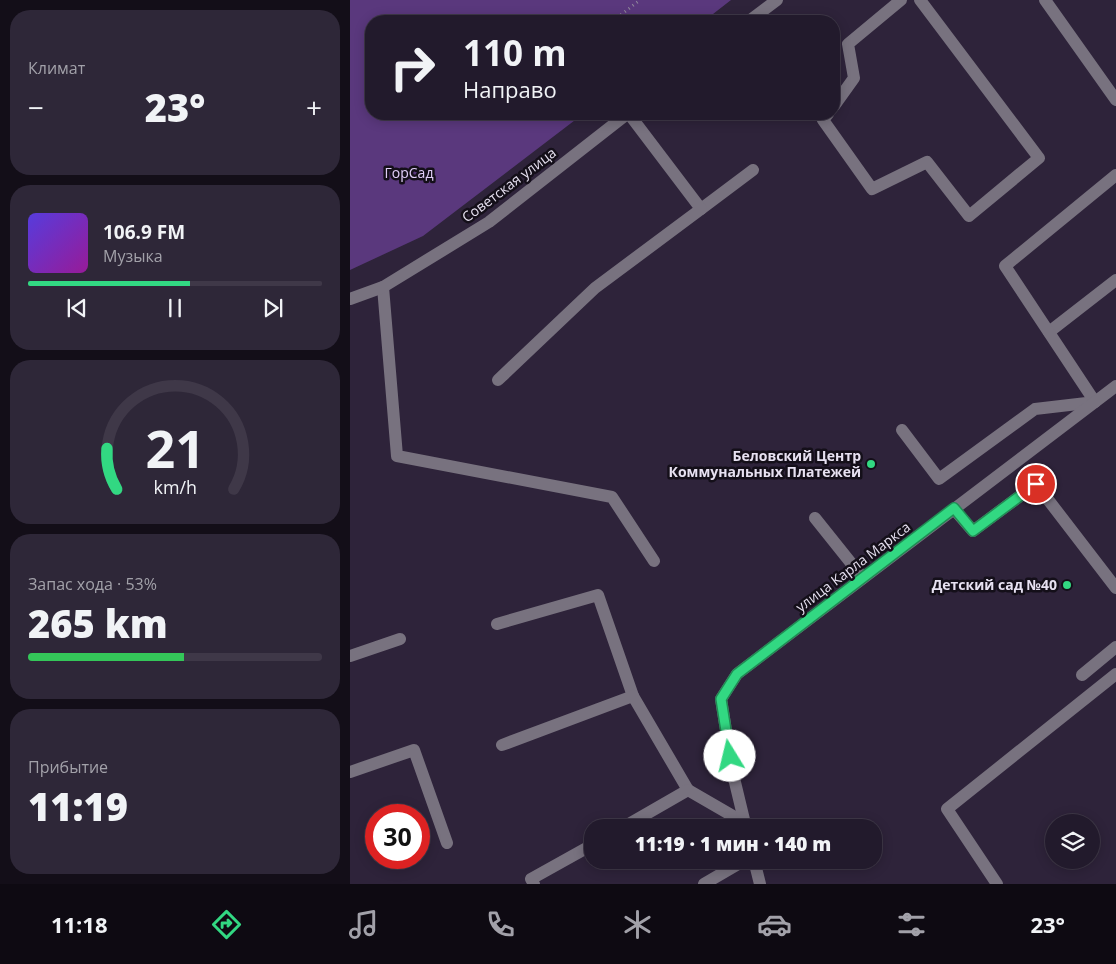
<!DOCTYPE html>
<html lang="ru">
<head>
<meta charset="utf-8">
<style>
  body { margin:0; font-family:"Open Sans",sans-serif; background:#2e2738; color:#f1f3f6; height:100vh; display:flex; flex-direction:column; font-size:19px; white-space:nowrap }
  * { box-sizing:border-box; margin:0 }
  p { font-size:16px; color:#a2a1a9 }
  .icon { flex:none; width:28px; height:28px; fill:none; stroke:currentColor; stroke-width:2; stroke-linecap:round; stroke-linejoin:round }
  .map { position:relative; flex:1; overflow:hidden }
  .side { display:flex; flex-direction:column; gap:10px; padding:10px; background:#130e18; width:350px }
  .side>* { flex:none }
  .hud { position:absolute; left:15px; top:15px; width:475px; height:105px; border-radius:20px; box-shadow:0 2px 12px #0003,0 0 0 1px #3f3848; background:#221a2c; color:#f1f3f6; overflow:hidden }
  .fabs { position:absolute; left:695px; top:814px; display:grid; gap:10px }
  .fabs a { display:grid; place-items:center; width:55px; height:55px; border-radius:50%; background:#221a2c; box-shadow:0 2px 12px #0003,0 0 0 1px #3f3848; font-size:25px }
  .speed { position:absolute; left:15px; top:804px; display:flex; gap:10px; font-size:25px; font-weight:700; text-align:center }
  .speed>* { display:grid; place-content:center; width:65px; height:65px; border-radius:50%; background:#221a2c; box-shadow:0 2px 12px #0003,0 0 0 1px #3f3848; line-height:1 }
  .speed .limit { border:8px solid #d22; background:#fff; color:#111 }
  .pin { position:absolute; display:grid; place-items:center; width:42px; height:42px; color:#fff; margin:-21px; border:2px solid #fff; border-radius:50%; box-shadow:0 1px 5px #0007 }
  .me { position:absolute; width:55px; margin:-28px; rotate:351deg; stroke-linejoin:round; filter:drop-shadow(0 0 4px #0008) }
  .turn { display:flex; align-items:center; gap:18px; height:105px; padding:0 15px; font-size:22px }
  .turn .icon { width:65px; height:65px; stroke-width:2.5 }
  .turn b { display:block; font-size:35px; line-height:42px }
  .big { font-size:38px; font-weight:800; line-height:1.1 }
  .side .widget { flex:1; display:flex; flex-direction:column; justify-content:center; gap:8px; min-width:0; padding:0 18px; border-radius:20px; background:#2e2738 }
  .side .dial { align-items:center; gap:0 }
  .dial svg { height:130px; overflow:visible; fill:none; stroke:#3f3848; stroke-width:7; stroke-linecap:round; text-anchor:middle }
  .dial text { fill:#f1f3f6; stroke:none }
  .song { display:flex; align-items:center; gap:15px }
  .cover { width:60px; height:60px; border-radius:8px; background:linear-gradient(135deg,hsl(250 70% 55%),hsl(300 70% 35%)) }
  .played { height:5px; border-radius:2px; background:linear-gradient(90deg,#32d882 55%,#3f3848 55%) }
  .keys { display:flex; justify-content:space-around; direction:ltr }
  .heat { display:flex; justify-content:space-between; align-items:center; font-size:28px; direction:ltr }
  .charge { height:8px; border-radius:4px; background:linear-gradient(90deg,#34c759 53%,#3f3848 0) }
  .trip { position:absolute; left:234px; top:819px; width:298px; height:50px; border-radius:20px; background:#221a2c; box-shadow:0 2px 12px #0003,0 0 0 1px #3f3848; font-weight:800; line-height:50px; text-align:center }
  .dock { display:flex; height:80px; justify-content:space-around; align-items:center; background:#0e0a12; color:#a2a1a9 }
  .dock .icon { width:35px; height:35px }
  .dock .on { color:#32d882 }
  .dock b { font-size:22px; color:#f1f3f6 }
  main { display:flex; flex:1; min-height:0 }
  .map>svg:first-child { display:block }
  .green { fill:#5a387d }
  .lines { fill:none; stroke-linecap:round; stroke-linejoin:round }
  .path { stroke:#91899c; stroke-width:3; stroke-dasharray:1 4; stroke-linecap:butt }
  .minor { stroke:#78727f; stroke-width:12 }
  .route-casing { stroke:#208c54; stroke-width:12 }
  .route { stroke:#32d882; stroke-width:9 }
  .poi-dot { fill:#32d882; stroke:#140f19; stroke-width:2 }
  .labels { text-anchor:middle; stroke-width:5; stroke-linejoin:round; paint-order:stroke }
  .park-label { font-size:14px; fill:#e1cef8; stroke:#140f19 }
  .street-label { font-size:14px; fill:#e7e1f1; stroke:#140f19 }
  .poi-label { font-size:14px; font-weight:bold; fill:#e7e1f1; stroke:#140f19; text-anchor:end }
</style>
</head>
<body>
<main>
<section class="side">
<div class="widget"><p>Климат</p>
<div class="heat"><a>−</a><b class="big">23°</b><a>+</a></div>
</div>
<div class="widget">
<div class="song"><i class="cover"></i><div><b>106.9 FM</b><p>Музыка</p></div></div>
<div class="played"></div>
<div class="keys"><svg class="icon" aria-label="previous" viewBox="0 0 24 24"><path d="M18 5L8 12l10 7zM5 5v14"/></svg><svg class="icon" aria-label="pause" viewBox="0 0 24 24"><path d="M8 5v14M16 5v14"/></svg><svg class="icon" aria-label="next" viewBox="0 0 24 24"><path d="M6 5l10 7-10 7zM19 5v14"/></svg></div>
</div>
<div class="widget dial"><svg viewBox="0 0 100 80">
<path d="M14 69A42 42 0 1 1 86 69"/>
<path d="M14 69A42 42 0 0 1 8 44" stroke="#32d882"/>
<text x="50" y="56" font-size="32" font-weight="700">21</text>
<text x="50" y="72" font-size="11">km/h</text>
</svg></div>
<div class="widget"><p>Запас хода · 53%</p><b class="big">265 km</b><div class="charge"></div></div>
<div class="widget"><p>Прибытие</p><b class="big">11:19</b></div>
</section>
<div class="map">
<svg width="766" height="884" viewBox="0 0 766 884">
  <rect width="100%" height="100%" fill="#2e233a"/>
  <path class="green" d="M0,0h381l-27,21h-333v93h212l-160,122 -73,34z"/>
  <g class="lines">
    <path class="path" d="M263,21l27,-21"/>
    <g class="minor">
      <path d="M695,0l71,100"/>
      <path d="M399,21l28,-21"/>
      <path d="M484,106l20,-28 -6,-34 53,-44"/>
      <path d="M478,114l-5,6 49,69 55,-27 42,54 70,-58 -119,-158"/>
      <path d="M351,209l52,-39"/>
      <path d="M33,287l14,169 215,41 42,64"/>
      <path d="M0,299l33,-12 106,-65 138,-108"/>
      <path d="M699,332l67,-52"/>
      <path d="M148,380l97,-92 106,-79 -72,-95"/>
      <path d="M552,430l37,49 96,-70 60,-7 -90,-136 111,-91"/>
      <path d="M604,509l19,22 63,-47 80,104"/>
      <path d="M465,518l48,60"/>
      <path d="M147,624l101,-29 35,101"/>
      <path d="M0,656l50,-17"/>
      <path d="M732,675l34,-28"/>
      <path d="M152,745l131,-49 55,94"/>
      <path d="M0,772l64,-22 33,93"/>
      <path d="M272,828l66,-38 57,33"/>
      <path d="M396,828l-13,-54 -12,-75 16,-25 379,-288"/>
      <path d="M404,860l6,24"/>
      <path d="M184,884l-3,-5 61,-34"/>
      <path d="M354,884l41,-24"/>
      <path d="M647,884l-50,-75 169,-135"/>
    </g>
  </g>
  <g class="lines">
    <defs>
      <path id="route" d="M380,756l-9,-57 16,-25 217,-166 19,23 63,-47"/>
    </defs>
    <use href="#route" class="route-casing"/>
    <use href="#route" class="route"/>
  </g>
  <g class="poi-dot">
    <circle cx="521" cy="464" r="5"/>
    <circle cx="717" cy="585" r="5"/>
  </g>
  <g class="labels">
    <g class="park-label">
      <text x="59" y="178">ГорСад</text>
    </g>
    <g class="street-label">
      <text transform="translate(159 185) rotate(-37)" y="5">Советская улица</text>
      <text transform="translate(503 567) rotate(-37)" y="5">улица Карла Маркса</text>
    </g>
    <g class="poi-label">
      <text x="511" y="461">Беловский Центр<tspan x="511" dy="16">Коммунальных Платежей</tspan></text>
      <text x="707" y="590">Детский сад №40</text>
    </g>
  </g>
</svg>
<div class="fabs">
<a><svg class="icon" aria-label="layers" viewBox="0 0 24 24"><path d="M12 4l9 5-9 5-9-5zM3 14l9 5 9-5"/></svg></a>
</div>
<div class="speed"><div class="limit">30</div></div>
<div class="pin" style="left:686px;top:484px;background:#d93025"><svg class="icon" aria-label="arrive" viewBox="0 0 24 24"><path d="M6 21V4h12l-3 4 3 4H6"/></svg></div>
<svg class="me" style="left:380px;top:756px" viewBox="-20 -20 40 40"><circle r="19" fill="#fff"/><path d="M0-13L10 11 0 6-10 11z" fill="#32d882"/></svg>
<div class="trip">11:19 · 1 мин · 140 m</div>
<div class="hud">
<div class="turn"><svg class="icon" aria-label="right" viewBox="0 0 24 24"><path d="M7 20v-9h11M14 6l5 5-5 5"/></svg><div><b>110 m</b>Направо</div></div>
</div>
</div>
</main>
<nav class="dock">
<b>11:18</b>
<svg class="icon on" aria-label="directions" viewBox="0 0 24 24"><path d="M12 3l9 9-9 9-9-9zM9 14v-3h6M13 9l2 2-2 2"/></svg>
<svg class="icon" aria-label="music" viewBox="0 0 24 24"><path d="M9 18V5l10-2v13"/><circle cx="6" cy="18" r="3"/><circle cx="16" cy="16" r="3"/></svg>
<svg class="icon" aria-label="phone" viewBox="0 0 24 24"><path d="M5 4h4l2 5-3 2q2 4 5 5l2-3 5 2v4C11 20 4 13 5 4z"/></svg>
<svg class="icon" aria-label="climate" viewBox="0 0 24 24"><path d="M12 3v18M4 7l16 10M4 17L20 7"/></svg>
<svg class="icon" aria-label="car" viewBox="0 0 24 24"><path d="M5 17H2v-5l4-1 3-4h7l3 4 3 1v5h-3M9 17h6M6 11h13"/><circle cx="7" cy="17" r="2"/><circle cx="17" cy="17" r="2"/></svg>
<svg class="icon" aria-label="filters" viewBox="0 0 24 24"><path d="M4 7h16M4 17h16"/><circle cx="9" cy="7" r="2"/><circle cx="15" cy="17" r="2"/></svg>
<b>23°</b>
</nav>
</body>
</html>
